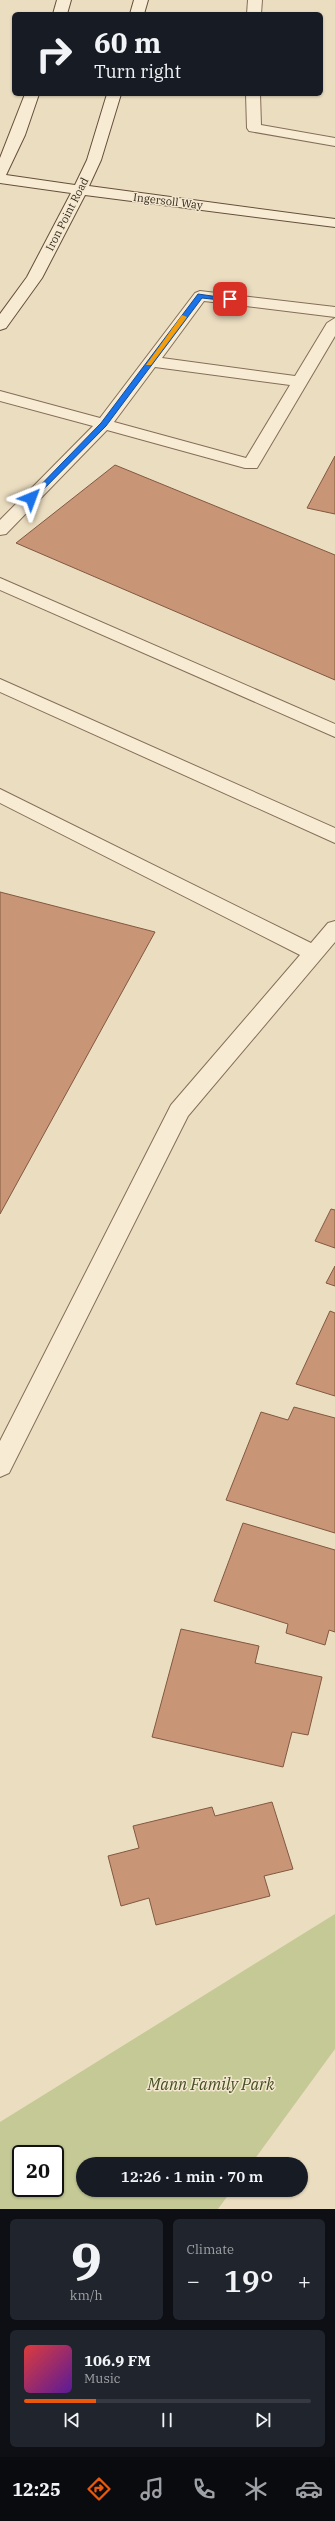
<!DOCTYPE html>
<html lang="en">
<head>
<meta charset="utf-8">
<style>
  body { margin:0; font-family:"IBM Plex Serif",serif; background:#20242c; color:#f1f3f6; height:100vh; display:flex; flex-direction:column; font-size:15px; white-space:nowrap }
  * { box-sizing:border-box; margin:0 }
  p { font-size:13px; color:#9ea1a6 }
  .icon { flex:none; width:22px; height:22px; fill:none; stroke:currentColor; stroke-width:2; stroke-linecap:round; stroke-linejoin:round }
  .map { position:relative; height:2209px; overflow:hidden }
  .drawer { display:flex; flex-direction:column; gap:10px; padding:10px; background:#0d0f14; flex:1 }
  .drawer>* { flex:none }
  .banner { position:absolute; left:12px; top:12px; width:311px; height:84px; border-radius:6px; box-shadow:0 1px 3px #0004; background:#171b24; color:#f1f3f6; overflow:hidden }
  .speed { position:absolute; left:12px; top:2145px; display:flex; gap:8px; font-size:20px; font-weight:700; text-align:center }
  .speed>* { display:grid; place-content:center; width:52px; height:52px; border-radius:50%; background:#171b24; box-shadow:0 1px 3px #0004; line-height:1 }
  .speed .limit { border:2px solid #111; border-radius:6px; background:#fff; color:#111 }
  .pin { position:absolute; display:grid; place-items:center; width:34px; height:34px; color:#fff; margin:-17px; border-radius:8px; box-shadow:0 2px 6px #0006 }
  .me { position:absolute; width:44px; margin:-22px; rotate:44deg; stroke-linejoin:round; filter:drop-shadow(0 0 3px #0008) }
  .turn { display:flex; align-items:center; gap:14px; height:84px; padding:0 16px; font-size:18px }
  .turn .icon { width:52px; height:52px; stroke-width:2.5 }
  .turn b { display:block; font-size:28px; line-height:34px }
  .big { font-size:30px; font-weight:600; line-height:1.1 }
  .drawer .widget { flex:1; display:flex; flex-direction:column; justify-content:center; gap:6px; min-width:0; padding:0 14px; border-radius:6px; background:#20242c }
  .drawer .dial { align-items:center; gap:0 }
  .dial b { font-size:52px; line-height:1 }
  .song { display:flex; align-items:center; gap:12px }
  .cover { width:48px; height:48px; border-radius:6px; background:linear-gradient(135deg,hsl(0 70% 55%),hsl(270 70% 35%)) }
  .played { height:4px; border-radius:2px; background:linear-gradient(90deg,#ea580c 25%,#363941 25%) }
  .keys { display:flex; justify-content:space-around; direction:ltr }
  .heat { display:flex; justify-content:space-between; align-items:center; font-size:22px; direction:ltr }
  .drawer .tiles { flex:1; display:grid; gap:10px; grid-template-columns:1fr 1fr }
  .widget:last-child { grid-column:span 2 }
  .trip { position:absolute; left:76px; top:2157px; width:232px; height:40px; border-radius:20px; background:#171b24; box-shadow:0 1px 3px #0004; font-weight:600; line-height:40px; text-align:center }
  .dock { display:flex; height:64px; justify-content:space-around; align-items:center; background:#090b0e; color:#9ea1a6 }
  .dock .icon { width:28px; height:28px }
  .dock .on { color:#ea580c }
  .dock b { font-size:18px; color:#f1f3f6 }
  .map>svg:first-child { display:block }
  .green { fill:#c4c995; fill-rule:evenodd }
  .building { fill:#c89677; stroke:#825840 }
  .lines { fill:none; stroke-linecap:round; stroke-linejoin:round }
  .lane-casing { stroke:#846e59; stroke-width:2 }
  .secondary-casing { stroke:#654f3c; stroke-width:2 }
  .lane { fill:#f7ebd3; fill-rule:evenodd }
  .secondary { fill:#f7ebd3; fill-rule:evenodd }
  .route { fill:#1a73e8; stroke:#114b97 }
  .slow { fill:#f59e0b }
  .labels { text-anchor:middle; stroke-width:3; stroke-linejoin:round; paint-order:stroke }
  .far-street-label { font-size:11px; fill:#34271d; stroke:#f3e8cf }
  .near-park-label { font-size:16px; font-style:italic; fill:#464f24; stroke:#f3e8cf }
</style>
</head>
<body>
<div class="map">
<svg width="335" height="2209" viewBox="0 0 335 2209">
  <rect width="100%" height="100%" fill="#ebddc0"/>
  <path class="green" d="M335,1914v135l-84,115h-168v26h149l-14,19h-218v-87zM21,2154h34v34h-34z"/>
  <g class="building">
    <path d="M335,456v58l-28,-6z"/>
    <path d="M115,465l220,90v125l-319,-137z"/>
    <path d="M0,892l155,40 -155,282z"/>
    <path d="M331,1209l4,1v38l-20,-7z"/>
    <path d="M335,1266v20l-9,-3z"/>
    <path d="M330,1311l5,2v83l-39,-12z"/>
    <path d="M294,1407l41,11v115l-109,-33 35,-88 27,8z"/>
    <path d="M243,1523l92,27v82l-6,-2 -4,15 -39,-12 2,-9 -74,-23z"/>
    <path d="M181,1629l78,17 -4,17 67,14 -14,58 -16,-3 -9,35 -131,-30z"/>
    <path d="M272,1802l21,67 -29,7 6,20 -114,29 -7,-27 -28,8 -13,-50 31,-8 -6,-22 79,-19 3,9z"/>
  </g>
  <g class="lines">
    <defs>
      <g id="lane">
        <path d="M248,0h14l-1,14h-14z"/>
        <path d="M246,94h14l1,31 74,13v8l-86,-15 -2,-3z"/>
        <path d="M200,291l135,16v10l-131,-16 -42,57 133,18 32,-53 8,-5v18l-78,132h-12l-138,-38 -101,104 -6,1v-15l93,-94 -93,-25v-10l100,27 95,-125zM155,367l135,18 -44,73 -132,-36z"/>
        <path d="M0,578l335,146v13l-335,-147z"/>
        <path d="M0,679l335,149v15l-335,-151z"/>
        <path d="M0,789l311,154 17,-20 7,-2v21l-147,174 -179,357 -9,4v-36l171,-336 129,-150 -300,-152z"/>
      </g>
      <g id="secondary">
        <path d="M57,0h14l-4,14h-14z"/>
        <path d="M134,0h14l-4,14h-14z"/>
        <path d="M25,94h14l-14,41 -19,40 69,10 12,-25 20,-66h14l-20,66 -12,26 246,33v8l-250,-32 -43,83 -36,50 -6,2v-16l27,-37 44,-84 -71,-10v-25z"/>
      </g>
    </defs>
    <use href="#lane" class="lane-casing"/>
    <use href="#secondary" class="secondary-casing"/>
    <use href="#lane" class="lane"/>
    <use href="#secondary" class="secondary"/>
  </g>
  <path class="route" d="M198,294l35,5 -3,2 -28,-3 -96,128 -72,73h-5v-2l72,-74z"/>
  <path class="slow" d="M182,315l5,2 -36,48h-5z"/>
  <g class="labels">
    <g class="far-street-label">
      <text transform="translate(168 201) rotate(7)" y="4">Ingersoll Way</text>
      <text transform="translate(67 214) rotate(-63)" y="4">Iron Point Road</text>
    </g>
    <g class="near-park-label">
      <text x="211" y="2090">Mann Family Park</text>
    </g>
  </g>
</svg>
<div class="speed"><div class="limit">20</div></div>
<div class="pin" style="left:230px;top:299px;background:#d93025"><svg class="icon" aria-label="arrive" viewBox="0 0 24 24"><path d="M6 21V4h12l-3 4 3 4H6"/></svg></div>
<svg class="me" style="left:31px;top:498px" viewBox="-20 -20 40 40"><path d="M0-17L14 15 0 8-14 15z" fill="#1a73e8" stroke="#fff" stroke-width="4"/></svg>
<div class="trip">12:26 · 1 min · 70 m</div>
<div class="banner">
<div class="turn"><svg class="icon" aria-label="right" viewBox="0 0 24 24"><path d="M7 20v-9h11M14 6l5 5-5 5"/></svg><div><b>60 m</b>Turn right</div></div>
</div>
</div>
<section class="drawer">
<div class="tiles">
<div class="widget dial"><b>9</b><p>km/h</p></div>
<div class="widget"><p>Climate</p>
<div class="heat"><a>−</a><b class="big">19°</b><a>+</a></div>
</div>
<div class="widget">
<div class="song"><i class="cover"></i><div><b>106.9 FM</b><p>Music</p></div></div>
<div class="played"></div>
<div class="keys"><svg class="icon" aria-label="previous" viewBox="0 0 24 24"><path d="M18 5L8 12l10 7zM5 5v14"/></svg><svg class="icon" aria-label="pause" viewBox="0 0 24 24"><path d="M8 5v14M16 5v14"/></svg><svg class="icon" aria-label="next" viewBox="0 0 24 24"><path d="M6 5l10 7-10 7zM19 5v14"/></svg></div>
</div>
</div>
</section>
<nav class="dock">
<b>12:25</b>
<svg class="icon on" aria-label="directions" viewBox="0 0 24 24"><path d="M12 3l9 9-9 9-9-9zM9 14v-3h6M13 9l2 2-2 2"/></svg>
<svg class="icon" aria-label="music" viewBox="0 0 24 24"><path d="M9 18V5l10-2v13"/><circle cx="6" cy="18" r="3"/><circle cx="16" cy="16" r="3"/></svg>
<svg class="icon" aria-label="phone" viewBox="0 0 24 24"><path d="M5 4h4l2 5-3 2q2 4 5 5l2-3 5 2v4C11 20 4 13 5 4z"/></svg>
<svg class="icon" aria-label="climate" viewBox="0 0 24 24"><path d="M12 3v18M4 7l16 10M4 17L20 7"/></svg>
<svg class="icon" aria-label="car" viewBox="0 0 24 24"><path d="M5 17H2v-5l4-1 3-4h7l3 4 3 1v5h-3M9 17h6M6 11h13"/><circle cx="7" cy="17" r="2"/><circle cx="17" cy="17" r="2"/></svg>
</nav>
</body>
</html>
